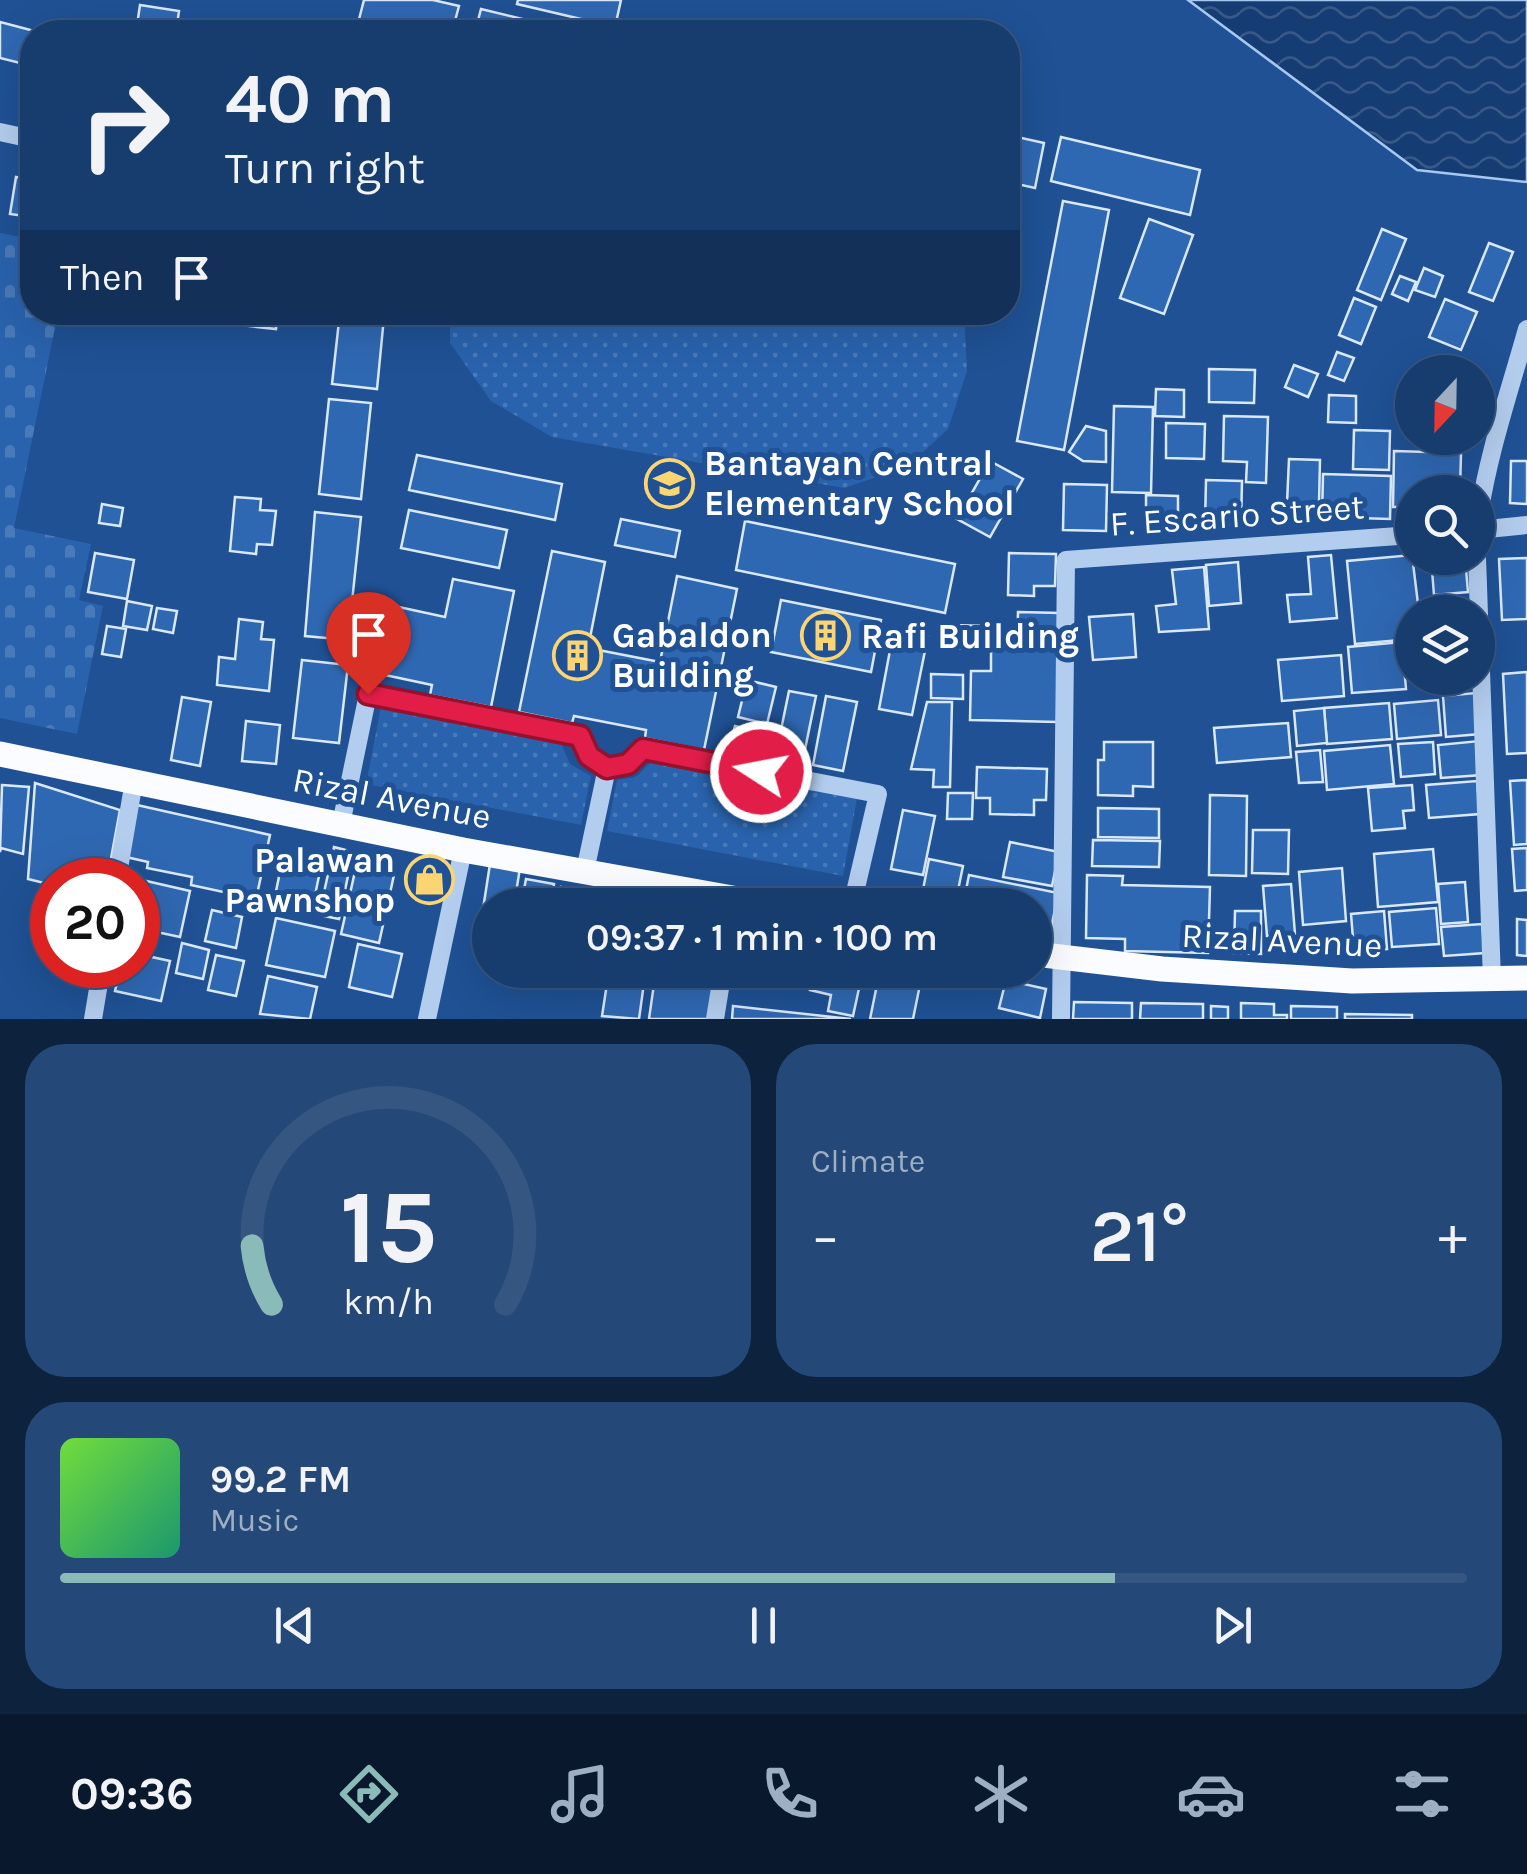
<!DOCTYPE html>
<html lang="en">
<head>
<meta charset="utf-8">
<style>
  body { margin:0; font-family:Karla,sans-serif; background:#244877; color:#f1f3f6; height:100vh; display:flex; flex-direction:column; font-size:38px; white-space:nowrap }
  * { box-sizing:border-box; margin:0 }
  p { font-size:32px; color:#9eaec3 }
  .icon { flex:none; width:55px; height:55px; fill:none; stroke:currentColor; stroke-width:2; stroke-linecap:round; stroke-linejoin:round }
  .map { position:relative; height:1019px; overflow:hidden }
  .drawer { display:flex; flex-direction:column; gap:25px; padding:25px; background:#0d223d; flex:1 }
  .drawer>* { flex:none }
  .top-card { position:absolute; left:20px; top:20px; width:1000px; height:305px; border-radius:40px; box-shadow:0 10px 40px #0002,0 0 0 2px #365682; background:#173d6f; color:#f1f3f6; overflow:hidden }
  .needle { width:65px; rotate:202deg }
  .controls { position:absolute; left:1395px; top:355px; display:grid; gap:20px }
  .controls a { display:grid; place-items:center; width:100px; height:100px; border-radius:50%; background:#173d6f; box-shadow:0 10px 40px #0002,0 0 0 2px #365682; font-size:50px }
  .speed { position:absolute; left:30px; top:858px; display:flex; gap:20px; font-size:50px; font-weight:700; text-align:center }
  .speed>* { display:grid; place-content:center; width:130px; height:130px; border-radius:50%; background:#173d6f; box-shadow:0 10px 40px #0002,0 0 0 2px #365682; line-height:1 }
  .speed .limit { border:15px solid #d22; background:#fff; color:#111 }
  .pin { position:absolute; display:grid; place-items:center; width:85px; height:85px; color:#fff; margin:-102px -42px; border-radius:50% 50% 50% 0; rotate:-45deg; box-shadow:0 0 10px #0007 }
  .pin .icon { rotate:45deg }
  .me { position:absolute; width:110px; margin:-55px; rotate:281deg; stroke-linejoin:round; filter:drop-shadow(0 0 8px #0008) }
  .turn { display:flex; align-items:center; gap:35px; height:210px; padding:0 40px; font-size:45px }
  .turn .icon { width:130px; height:130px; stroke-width:2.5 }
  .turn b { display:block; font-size:70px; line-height:85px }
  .then { display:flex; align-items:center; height:95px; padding:0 40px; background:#0003; gap:20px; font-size:38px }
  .big { font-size:75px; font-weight:600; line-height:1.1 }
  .drawer .tile { flex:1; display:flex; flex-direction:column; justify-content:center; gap:15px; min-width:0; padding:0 35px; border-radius:40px; background:#244877 }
  .drawer .dial { align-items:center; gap:0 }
  .dial svg { height:260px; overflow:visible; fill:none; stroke:#365682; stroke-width:7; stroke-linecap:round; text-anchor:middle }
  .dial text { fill:#f1f3f6; stroke:none }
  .song { display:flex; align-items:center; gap:30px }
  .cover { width:120px; height:120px; border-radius:15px; background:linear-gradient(135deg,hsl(100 70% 55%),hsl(160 70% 35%)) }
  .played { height:10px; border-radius:5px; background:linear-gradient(90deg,#8bbbb9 75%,#365682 75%) }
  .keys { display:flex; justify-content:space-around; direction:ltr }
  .heat { display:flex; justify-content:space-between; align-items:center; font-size:55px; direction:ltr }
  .drawer .tiles { flex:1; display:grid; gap:25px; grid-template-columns:1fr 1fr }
  .tile:last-child { grid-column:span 2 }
  .trip { position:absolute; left:472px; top:888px; width:580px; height:100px; border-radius:50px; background:#173d6f; box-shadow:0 10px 40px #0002,0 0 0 2px #365682; font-weight:600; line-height:100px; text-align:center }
  .tab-bar { display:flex; height:160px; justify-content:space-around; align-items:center; background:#09182c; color:#9eaec3 }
  .tab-bar .icon { width:70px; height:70px }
  .tab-bar .current { color:#8bbbb9 }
  .tab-bar b { font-size:45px; color:#f1f3f6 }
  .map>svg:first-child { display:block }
  .grass { fill:url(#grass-dots) }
  .cemetery { fill:url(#cemetery-stones) }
  .water { fill:url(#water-waves); stroke:#a6c8f0; stroke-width:2.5 }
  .building { fill:#2f68b2; stroke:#d9e8fa; stroke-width:2.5 }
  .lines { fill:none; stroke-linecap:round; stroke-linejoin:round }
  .minor { stroke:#b3cdee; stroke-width:18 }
  .major { stroke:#fafcff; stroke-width:25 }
  .route-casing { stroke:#92132f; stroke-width:25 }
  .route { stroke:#e11d48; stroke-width:18 }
  .labels { text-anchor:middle; stroke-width:10; stroke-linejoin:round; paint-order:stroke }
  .poi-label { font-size:35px; font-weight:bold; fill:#fff; stroke:#1f5194; text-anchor:start }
  .street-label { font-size:35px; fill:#fff; stroke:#1f5194 }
</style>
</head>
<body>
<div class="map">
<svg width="1527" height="1019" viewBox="0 0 1527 1019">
  <defs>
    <pattern id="grass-dots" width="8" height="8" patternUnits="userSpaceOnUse" patternTransform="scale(2.5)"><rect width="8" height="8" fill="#2963ad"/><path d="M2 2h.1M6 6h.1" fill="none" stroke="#497ab9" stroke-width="1.8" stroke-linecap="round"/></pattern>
    <pattern id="cemetery-stones" width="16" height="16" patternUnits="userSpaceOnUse" patternTransform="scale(2.5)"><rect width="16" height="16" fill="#2963ad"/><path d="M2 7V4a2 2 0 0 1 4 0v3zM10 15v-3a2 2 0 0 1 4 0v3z" fill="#497ab9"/></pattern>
    <pattern id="water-waves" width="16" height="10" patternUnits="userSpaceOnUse" patternTransform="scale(2.5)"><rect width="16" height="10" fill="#163d73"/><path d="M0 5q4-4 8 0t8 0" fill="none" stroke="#395a88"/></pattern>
  </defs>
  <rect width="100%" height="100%" fill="#1f5194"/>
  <g class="grass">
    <path d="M450,313h514l3,58 -19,58 -41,38 -63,21 -292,-51 -61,-36 -41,-58z"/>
    <path d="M381,707l179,34 10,23 21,12 -10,49 -215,-41z"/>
    <path d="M654,759l203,39 -14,78 -236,-45 10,-51 19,-3z"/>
  </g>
  <path class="cemetery" d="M0,233l32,6v73l26,1 -44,215 77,16 -12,56 24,6 -26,128 -77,-16z"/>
  <path class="water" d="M1188,0h339v182l-110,-12z"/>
  <g class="building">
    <path d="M364,0h69l26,6 -7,26h-75l-20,-5z"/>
    <path d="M518,0h103l-6,27 -98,-23z"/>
    <path d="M140,5l39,6 -3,21h-40z"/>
    <path d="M481,9l95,23h-101z"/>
    <path d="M0,22l38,10h-6v34l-32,-8z"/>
    <path d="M1008,135l36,8 -9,45 -27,-6z"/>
    <path d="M1061,137l139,33 -10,45 -139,-34z"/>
    <path d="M16,177l16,2v38l-22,-3z"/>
    <path d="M1063,201l46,9 -45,240 -47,-9z"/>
    <path d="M1149,219l44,16 -29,79 -44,-16z"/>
    <path d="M1382,229l24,10 -25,61 -24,-10z"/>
    <path d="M1489,243l24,9 -20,49 -24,-9z"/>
    <path d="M1424,268l19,8 -8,21 -20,-7z"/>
    <path d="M1400,276l16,6 -8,19 -16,-7z"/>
    <path d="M1354,298l22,9 -15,37 -22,-9z"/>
    <path d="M1445,299l32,13 -16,38 -32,-13z"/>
    <path d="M240,312h38l-2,17 -37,-4z"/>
    <path d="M340,312l44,5 -7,72 -45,-5z"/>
    <path d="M1337,352l17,6 -10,23 -16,-6z"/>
    <path d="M1294,365l24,9 -10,23 -23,-10z"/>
    <path d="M1209,369l46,1 -1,33 -45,-1z"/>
    <path d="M1156,389l28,1v27l-29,-1z"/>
    <path d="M1329,395l27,1v27l-28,-1z"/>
    <path d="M329,399l42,4 -10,96 -42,-5z"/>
    <path d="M1114,406l39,1 -2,86 -39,-1z"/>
    <path d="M1224,416l44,1 -2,66 -20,-1 1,-20 -24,-1z"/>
    <path d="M1166,423l39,1 -1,35 -38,-1z"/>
    <path d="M1086,426l20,5v31l-23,-1 -14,-9z"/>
    <path d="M1354,430l36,1 -1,39 -36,-1z"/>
    <path d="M1394,451l67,2 -1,39h-48v15h-19z"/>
    <path d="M417,455l145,29 -7,36 -146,-30z"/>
    <path d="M1289,459l31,1 -1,44 -32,-1z"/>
    <path d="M990,461l33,18 -33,58 -33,-18z"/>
    <path d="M1511,461h16v43l-17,-1z"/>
    <path d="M1323,474l68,2 -1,43 -68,-2z"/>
    <path d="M1206,480l36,1 -1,45 -36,-1z"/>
    <path d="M1064,484l43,1 -1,46 -43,-1z"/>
    <path d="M1146,495l32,1v32h-32z"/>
    <path d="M235,497l26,2 -1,11 16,1 -4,34 -15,-1 -1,10 -26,-3z"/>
    <path d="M102,504l21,4 -3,18 -21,-3z"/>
    <path d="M409,510l98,20 -8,38 -98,-20z"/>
    <path d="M315,512l46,5 -13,123 -43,-4z"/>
    <path d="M621,519l59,12 -5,26 -60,-12z"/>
    <path d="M745,521l210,43 -10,49 -209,-43z"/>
    <path d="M552,551l53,11 -17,86 72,14 17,-86 60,13 -33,161 -59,-12 1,-8 -72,-14 -2,7 -53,-11z"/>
    <path d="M95,553l39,7 -7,39 -39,-7z"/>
    <path d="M1009,553l47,1 -1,32h-21v10l-26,-1z"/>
    <path d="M1331,555l6,63 -47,4 -3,-27 24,-1 -3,-37z"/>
    <path d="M1412,555l7,57h-7v27l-57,5 -8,-83z"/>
    <path d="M1431,558h34l3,34 -34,3z"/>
    <path d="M1527,558v61l-25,1 -3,-61z"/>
    <path d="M1238,562l3,41 -32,3 -3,-41z"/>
    <path d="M1204,567l5,62 -50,3 -3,-26 20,-2 -4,-34z"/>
    <path d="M453,579l61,12 -23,116 -61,-12 2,-10 -61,-13 14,-68 60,13z"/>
    <path d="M781,600l100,20 -10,52 -100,-20z"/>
    <path d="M127,601l25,5 -5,24 -24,-4z"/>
    <path d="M1474,606l1,6h-48v-2z"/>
    <path d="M157,608l20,3 -4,22 -20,-4z"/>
    <path d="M1018,612l42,1 -3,109 -87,-2 1,-49h20v-24l26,1z"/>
    <path d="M1133,614l3,43 -43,3 -4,-43z"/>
    <path d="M239,619l24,3 -2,17 13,1 -5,51 -52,-6 2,-28 16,2z"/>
    <path d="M952,625l34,1v23l-34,-1z"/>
    <path d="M107,626l19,3 -5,28 -19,-3z"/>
    <path d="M894,629l34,7 -16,79 -33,-6z"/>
    <path d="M1402,642l4,47 -54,4 -4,-46z"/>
    <path d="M1341,655l3,41 -62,5 -4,-41z"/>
    <path d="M302,660l46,5 -9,78 -46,-5z"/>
    <path d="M1527,672v81l-20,1 -4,-80z"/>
    <path d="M931,674l32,1v24l-32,-1z"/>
    <path d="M1433,678h45l2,2 -47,4z"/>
    <path d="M747,680l29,7 -9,37 -29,-7z"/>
    <path d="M789,691l27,5 -14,68 -27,-5z"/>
    <path d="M1476,693l4,41 -34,3 -3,-41z"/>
    <path d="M826,696l31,6 -14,69 -30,-6z"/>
    <path d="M182,697l29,5 -11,64 -29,-6z"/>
    <path d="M1438,700l3,35 -44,4 -3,-35z"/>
    <path d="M927,702h25l-2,85h-17l1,-17 -23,-1z"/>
    <path d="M1389,703l3,36 -65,5 -3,-36z"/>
    <path d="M1324,708l3,35 -30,3 -3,-35z"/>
    <path d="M246,721l34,4 -4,39 -34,-3z"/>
    <path d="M1288,723l3,34 -74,6 -3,-35z"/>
    <path d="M735,726l28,7 -6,25 -29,-7z"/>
    <path d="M1479,741l3,34 -41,3 -3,-33z"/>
    <path d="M1104,742h49v45l-20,-1v10l-35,-1v-35h6z"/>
    <path d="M1433,742l2,32 -34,3 -3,-33z"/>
    <path d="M1390,745l4,39 -67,6 -3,-39z"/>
    <path d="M1320,750l3,32 -24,1 -3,-31z"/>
    <path d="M977,767l70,2 -1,31h-12v15l-44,-1v-16h-14z"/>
    <path d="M1527,780v64l-13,1 -4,-64z"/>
    <path d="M1477,781l3,33 -51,4 -3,-33z"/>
    <path d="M35,783l85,27 -13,70h-55v5l-24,-6z"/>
    <path d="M2,785l27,2 -6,67 -22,-6 -1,4z"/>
    <path d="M1412,785l2,25 -11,1 2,17 -33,3 -4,-43z"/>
    <path d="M948,793h25l-1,26h-25z"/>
    <path d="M1210,795l37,1 -1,80 -37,-1z"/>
    <path d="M137,805l133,30 -14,64 -65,-14 1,-8 -45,-9 1,-6 -22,-5z"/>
    <path d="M1098,808l61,1v29l-61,-1z"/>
    <path d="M903,810l32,6 -12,59 -32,-6z"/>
    <path d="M1253,830h36l-1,44 -36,-1z"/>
    <path d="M1093,840l67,1 -1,26 -67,-1z"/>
    <path d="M1010,842l49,10 -7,34 -49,-9z"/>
    <path d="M334,847l19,5 -14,67 -20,-4z"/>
    <path d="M1527,848v42l-12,1 -3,-42z"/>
    <path d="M1433,849l5,53 -60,5 -4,-53z"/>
    <path d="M929,859l34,7 -8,39h-35z"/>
    <path d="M282,862l38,9 -8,39 -38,-9z"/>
    <path d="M421,862l25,6 -7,30 -25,-6z"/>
    <path d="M490,864l30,4 -6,37h-24v18l-9,-1z"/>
    <path d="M356,867l38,8 -15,68 -38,-9z"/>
    <path d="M1342,868l4,53 -43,4 -4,-53z"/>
    <path d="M969,875l89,18 -8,42 -15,-3v-27h-72z"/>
    <path d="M1087,875l36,1 -1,9 88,2 -2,66 -83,-2v-12l-39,-1z"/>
    <path d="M129,877l61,14 -10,46 -42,-9v-48z"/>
    <path d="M526,879l28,5 -3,21h-30z"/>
    <path d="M1465,882l3,40 -27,2 -3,-40z"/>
    <path d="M1291,884l4,50 -28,2 -4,-50z"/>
    <path d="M561,887l25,3 -3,15h-25z"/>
    <path d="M593,890l27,3 -2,12h-28z"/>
    <path d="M1436,908l3,36 -47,3 -3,-35z"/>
    <path d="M212,910l30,7 -6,31 -31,-7z"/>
    <path d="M1235,911h26v43l-27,-1z"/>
    <path d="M1384,911l3,38 -33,2 -3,-37z"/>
    <path d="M276,918l59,13 -10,46 -59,-12z"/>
    <path d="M1517,919l10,1v36l-10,-1z"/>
    <path d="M1482,924l3,29 -41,3 -3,-29z"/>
    <path d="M182,943l27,7 -6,29 -27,-6z"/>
    <path d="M358,944l44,10 -10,43 -43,-10z"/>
    <path d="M138,954l32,7 -9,40 -46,-10 6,-26h17z"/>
    <path d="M216,955l28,6 -8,35 -28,-6z"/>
    <path d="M656,970h64l-8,49h-63z"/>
    <path d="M738,970h36l-3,14 -35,-8z"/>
    <path d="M814,970h49l-10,46 -25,-5 3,-16 -21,-5z"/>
    <path d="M880,970h43l-10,49h-43z"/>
    <path d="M268,976l49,11 -7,32 -50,-5z"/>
    <path d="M608,977l36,6 -5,36 -37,-3z"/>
    <path d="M1006,980l40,9 -6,29 -41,-10z"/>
    <path d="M1074,1002l58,1v16h-59z"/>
    <path d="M1141,1003l62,1v15h-63z"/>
    <path d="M1241,1003l33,1v11h13v4h-46z"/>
    <path d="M733,1006l118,13h-119z"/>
    <path d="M1211,1006l17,1v12h-17z"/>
    <path d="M1291,1006l46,1v12h-46z"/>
    <path d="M1345,1014l67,1v4h-67z"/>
  </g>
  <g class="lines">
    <g class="minor">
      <path d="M0,132l32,7"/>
      <path d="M1478,522c9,-65 31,-129 49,-193"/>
      <path d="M1478,530l49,-5"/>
      <path d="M1477,558l15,422"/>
      <path d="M341,824l27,-130 212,42 9,20 18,12 21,-4 15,-15 235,45 -26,111"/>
      <path d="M585,871l22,-103"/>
      <path d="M117,880l17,-99"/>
      <path d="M93,1019l9,-54"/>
      <path d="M427,1019l36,-169"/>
      <path d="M715,1019l8,-49"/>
      <path d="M1061,1019l5,-459 346,-25"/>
    </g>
    <g class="major">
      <path d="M0,754l463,96 309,55"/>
      <path d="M1035,954l127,15 190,12 175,-3"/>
    </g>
  </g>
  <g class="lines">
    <defs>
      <path id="route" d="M368,694l212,42 9,20 18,12 21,-4 15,-15 118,23"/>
    </defs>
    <use href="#route" class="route-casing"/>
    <use href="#route" class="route"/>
  </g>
  <defs>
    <symbol id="school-ring" viewBox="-11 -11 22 22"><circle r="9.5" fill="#1f5194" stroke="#fcd573" stroke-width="1.5"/><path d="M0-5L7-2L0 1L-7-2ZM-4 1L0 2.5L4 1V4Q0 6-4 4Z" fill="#fcd573"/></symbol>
    <symbol id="building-ring" viewBox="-11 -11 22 22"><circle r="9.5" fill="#1f5194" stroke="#fcd573" stroke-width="1.5"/><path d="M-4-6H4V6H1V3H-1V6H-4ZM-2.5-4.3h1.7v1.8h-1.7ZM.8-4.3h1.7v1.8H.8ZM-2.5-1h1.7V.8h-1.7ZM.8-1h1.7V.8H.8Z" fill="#fcd573"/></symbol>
    <symbol id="shop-ring" viewBox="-11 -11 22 22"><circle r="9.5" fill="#1f5194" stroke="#fcd573" stroke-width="1.5"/><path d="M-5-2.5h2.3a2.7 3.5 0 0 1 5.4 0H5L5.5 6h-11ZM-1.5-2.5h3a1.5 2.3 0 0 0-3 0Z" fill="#fcd573"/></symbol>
  </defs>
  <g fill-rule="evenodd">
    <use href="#school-ring" x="642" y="456" width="55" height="55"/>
    <use href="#building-ring" x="798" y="608" width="55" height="55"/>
    <use href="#building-ring" x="550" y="628" width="55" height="55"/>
    <use href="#shop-ring" x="402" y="852" width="55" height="55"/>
  </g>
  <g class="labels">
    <g class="poi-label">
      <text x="704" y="475">Bantayan Central<tspan x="704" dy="40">Elementary School</tspan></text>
      <text x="612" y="647">Gabaldon<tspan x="612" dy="40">Building</tspan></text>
      <text x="861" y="648">Rafi Building</text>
      <text x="395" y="872" text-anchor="end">Palawan<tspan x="395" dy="40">Pawnshop</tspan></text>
    </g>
    <g class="street-label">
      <text transform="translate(1237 515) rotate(-4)" y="12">F. Escario Street</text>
      <text transform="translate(392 798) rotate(11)" y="12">Rizal Avenue</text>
      <text transform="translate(1282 940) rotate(3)" y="12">Rizal Avenue</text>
    </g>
  </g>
</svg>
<div class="controls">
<a><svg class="needle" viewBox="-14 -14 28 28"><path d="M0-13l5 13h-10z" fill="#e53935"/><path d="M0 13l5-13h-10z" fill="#9eaec3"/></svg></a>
<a><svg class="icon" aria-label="search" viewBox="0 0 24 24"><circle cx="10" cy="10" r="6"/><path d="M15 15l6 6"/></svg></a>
<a><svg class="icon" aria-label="layers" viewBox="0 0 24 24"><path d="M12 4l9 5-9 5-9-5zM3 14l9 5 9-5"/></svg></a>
</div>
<div class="speed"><div class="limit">20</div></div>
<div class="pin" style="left:368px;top:694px;background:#d93025"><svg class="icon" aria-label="arrive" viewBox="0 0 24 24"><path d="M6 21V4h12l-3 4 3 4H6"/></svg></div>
<svg class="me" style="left:761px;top:772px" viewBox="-20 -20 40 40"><circle r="17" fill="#e11d48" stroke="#fff" stroke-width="3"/><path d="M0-11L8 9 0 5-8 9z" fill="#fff"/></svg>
<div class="trip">09:37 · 1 min · 100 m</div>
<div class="top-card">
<div class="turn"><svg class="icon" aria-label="right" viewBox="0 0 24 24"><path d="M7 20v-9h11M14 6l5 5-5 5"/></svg><div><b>40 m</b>Turn right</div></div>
<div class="then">Then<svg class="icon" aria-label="arrive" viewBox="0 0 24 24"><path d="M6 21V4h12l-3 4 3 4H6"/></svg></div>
</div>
</div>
<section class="drawer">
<div class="tiles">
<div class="tile dial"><svg viewBox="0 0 100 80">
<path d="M14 69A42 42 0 1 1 86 69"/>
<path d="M14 69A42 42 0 0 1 8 51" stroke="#8bbbb9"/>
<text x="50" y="56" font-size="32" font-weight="700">15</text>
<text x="50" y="72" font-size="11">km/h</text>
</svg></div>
<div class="tile"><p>Climate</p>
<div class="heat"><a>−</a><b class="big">21°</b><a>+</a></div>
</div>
<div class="tile">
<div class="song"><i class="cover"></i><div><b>99.2 FM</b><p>Music</p></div></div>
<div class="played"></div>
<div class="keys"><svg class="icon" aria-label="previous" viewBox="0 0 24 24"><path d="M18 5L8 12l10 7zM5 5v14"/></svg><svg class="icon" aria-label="pause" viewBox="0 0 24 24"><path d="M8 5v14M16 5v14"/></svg><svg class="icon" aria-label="next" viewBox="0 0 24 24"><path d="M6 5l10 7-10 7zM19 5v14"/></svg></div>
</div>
</div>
</section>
<nav class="tab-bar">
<b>09:36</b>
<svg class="icon current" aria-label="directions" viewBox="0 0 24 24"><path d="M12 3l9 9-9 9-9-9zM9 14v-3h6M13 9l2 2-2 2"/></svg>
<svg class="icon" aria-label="music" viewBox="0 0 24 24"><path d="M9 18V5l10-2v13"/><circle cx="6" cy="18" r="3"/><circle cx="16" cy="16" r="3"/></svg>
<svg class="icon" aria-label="phone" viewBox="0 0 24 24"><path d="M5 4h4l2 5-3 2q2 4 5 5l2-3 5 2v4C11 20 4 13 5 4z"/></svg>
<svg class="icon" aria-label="climate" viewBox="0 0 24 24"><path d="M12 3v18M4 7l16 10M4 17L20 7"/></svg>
<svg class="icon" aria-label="car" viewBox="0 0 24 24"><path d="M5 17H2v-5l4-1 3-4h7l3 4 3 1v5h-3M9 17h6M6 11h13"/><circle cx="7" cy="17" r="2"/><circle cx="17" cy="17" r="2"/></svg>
<svg class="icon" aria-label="filters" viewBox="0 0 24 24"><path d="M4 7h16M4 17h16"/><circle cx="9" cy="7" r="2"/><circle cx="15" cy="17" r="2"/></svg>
</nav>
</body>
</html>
